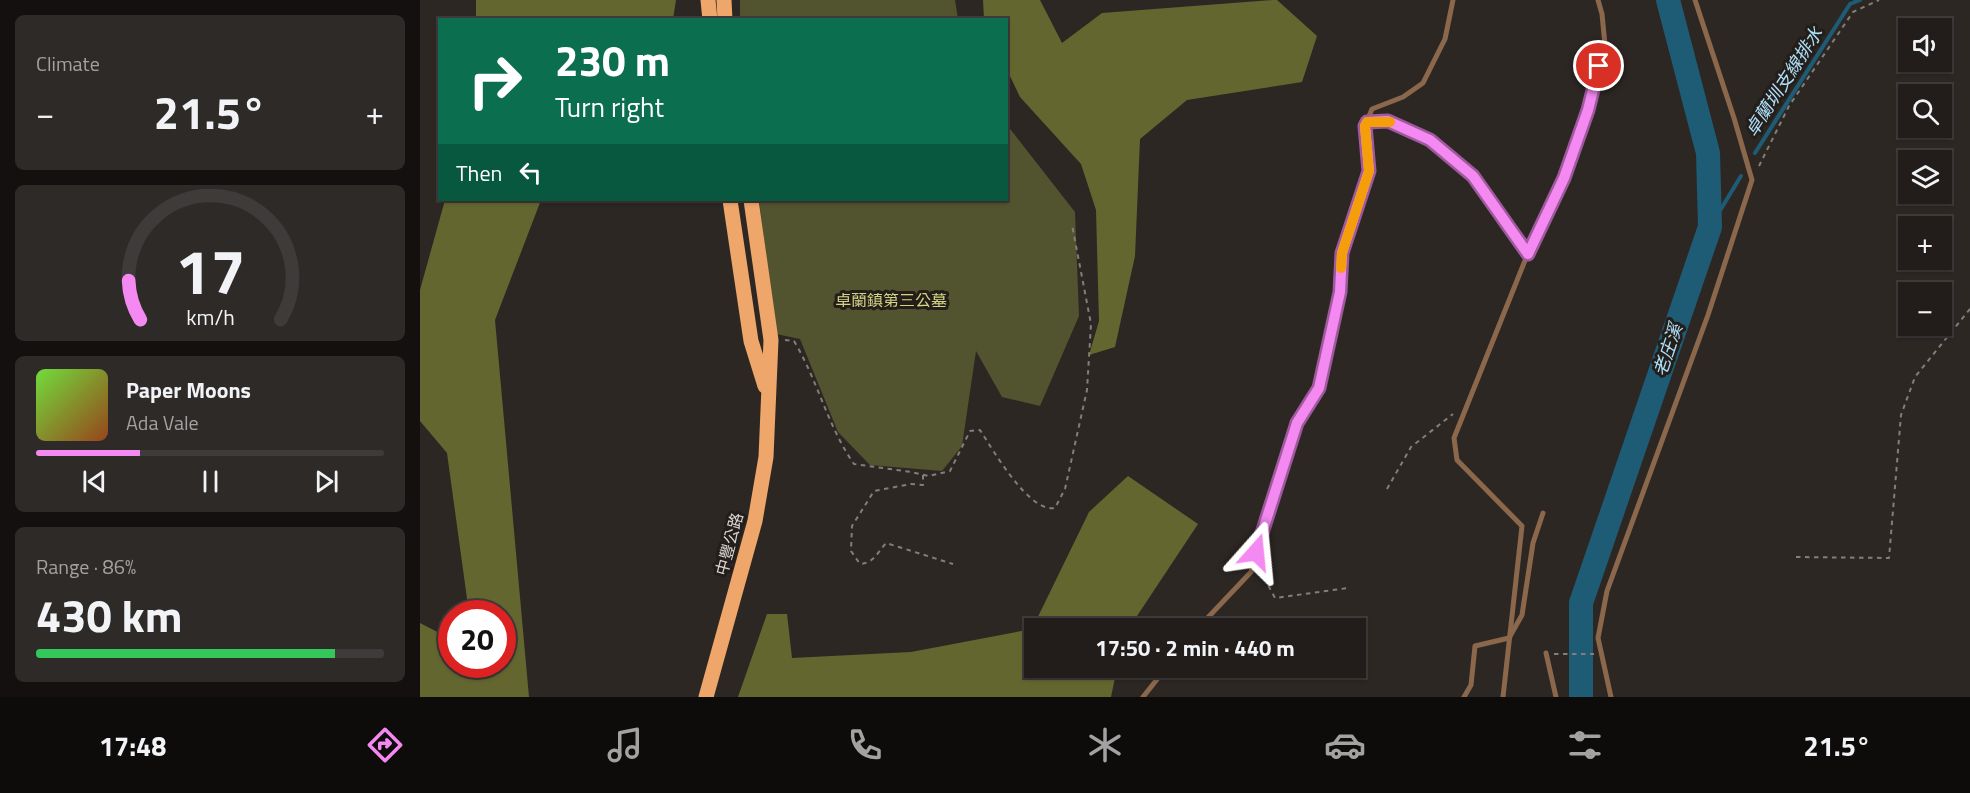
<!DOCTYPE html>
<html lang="en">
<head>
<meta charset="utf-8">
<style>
  body { margin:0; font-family:"Titillium Web","Noto Sans TC",sans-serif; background:#2e2a28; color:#f1f3f6; height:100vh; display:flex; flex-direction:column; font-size:22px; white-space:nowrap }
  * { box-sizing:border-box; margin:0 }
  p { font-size:20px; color:#a2a2a3 }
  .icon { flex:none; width:33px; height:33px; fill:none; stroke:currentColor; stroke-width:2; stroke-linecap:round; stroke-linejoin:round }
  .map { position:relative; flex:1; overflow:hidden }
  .sheet { display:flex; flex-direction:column; gap:15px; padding:15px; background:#13100f; width:420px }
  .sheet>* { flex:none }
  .guide { position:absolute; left:18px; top:18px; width:570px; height:183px; border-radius:0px; box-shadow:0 2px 4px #0004,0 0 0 2px #3f3b3a; background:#0b6e4f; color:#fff; overflow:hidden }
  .buttons { position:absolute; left:1478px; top:18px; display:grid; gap:12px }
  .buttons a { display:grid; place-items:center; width:54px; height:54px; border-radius:0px; background:#221d1b; box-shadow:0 2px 4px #0004,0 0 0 2px #3f3b3a; font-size:30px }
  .speed { position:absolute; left:18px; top:600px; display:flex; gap:12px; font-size:30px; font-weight:700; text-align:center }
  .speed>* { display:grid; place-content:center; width:78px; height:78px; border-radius:50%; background:#221d1b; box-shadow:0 2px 4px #0004,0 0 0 2px #3f3b3a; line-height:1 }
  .speed .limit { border:9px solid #d22; background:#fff; color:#111 }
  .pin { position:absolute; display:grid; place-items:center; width:51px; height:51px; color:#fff; margin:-26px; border:3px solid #fff; border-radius:50%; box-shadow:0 2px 6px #0007 }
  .me { position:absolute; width:66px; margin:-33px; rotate:18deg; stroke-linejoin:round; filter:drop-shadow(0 0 4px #0008) }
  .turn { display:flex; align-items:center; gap:21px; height:126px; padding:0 18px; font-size:27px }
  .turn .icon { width:78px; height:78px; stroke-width:2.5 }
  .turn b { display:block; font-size:42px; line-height:51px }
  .then { display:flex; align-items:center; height:57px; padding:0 18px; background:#0003; gap:12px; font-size:22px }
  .big { font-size:45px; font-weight:700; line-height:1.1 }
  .sheet .tile { flex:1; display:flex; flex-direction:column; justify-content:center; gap:9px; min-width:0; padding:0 21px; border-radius:9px; background:#2e2a28 }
  .sheet .dial { align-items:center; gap:0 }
  .dial svg { height:156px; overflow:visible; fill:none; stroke:#3f3b3a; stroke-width:7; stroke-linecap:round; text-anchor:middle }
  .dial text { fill:#f1f3f6; stroke:none }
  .song { display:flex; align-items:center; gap:18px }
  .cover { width:72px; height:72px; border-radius:9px; background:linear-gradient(135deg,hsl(100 70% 55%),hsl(20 70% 35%)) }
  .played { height:6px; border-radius:3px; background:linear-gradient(90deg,#f489f1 30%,#3f3b3a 30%) }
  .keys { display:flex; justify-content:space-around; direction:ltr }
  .heat { display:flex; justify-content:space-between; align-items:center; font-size:33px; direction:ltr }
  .charge { height:9px; border-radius:4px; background:linear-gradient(90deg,#34c759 86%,#3f3b3a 0) }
  .trip { position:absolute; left:604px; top:618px; width:342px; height:60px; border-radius:0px; background:#221d1b; box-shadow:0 2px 4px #0004,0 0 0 2px #3f3b3a; font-weight:700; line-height:60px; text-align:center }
  .tab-bar { display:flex; height:96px; justify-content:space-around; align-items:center; background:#0e0c0b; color:#a2a2a3 }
  .tab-bar .icon { width:42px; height:42px }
  .tab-bar .current { color:#f489f1 }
  .tab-bar b { font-size:27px; color:#f1f3f6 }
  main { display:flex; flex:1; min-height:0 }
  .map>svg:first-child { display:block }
  .green { fill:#52532f }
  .forest { fill:#646630 }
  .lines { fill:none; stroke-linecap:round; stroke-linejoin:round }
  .stream { stroke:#1e5c76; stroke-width:4 }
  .river { stroke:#1e5c76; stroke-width:24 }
  .path { stroke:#837e7b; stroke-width:2; stroke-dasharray:4.5 4.5; stroke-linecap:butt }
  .lane { stroke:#8b684c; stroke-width:5 }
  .primary { stroke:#eea66a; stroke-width:15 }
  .route-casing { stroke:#9f599d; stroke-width:15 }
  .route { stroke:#f489f1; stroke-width:10 }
  .slow { stroke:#f59e0b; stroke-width:10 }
  .labels { text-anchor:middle; stroke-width:6; stroke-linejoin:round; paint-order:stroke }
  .park-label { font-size:16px; fill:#d2d583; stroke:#241e1a }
  .street-label { font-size:16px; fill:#dad6d4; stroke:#241e1a }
  .water-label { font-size:18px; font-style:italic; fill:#ade0fa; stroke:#241e1a }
</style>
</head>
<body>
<main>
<section class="sheet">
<div class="tile"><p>Climate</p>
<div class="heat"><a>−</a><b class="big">21.5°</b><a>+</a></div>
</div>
<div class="tile dial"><svg viewBox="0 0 100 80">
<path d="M14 69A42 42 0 1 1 86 69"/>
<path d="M14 69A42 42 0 0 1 8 49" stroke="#f489f1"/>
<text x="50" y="56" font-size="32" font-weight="700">17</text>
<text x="50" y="72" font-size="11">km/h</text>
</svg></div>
<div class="tile">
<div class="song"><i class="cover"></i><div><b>Paper Moons</b><p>Ada Vale</p></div></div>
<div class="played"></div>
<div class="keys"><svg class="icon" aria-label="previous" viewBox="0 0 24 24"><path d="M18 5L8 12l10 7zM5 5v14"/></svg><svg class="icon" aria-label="pause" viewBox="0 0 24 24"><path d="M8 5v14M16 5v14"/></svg><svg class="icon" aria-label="next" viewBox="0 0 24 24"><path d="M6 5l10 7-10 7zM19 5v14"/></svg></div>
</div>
<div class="tile"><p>Range · 86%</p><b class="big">430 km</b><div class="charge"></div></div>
</section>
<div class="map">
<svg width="1550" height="697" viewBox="0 0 1550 697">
  <rect width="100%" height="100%" fill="#2d2724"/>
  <g class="green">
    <path d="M320,0h215l3,19h-218z"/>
    <path d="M587,125l68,87 4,104 -39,90 -38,-9 -26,-46 -14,95 -20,25 -72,-6 -32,-33 -38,-93 -24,-5 -17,-134h247z"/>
  </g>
  <g class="forest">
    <path d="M56,0h200l-3,19 -197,1z"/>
    <path d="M563,0h57l22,43 40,-30 171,-13h4l40,36 -15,46 -115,18 -47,39 -5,117 -20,91 -26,8 10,-34 -3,-111 -15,-46 -61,-67 -13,-27 -1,-50 -22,-1z"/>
    <path d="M25,200h96l-46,120 34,377h-109v-74l31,16 1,25h50v-50l-33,-1 -22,-160 -27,-32v-131z"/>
    <path d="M708,476l70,48 -61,92 -5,12h-97v40h82l-6,29h-373l29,-83h20l5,44 119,-6 121,-23 57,-117z"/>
  </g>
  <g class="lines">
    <g class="stream">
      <path d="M1335,153l95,-149 10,-4"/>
      <path d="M1290,227l31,-51"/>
    </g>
    <path class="river" d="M1161,697v-94l129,-376 -2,-74 -40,-153"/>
    <g class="path">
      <path d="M1339,166l30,-60 64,-94 26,-12"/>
      <path d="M365,340l9,1c24,40 33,84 60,123l57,8 18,4 21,-5 20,-40 10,-1c13,20 49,83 75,78l10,-19 22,-99 4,-66 -19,-99"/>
      <path d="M503,475v10l-12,-1 -37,7 -22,35 -1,25 9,13c14,-1 17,-11 26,-21l67,21"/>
      <path d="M967,489l24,-42 42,-33"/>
      <path d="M1376,557l93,1 12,-143 14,-38 55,-68"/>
      <path d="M840,570l15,28 73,-10"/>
      <path d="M1134,654h40"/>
    </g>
    <g class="lane">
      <path d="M947,122l21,-1 42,19 43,36 55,77"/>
      <path d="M778,628l53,-56 5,-20 41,-129 22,-35 21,-96 2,-39 27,-82 -4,-45 7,-17 31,-12 20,-14 22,-44 8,-39"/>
      <path d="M1126,653l10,44"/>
      <path d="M723,697l23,-29"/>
      <path d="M1044,697l7,-12 4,-39 34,-8 13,-23 11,-72 10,-30"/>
      <path d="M1083,697l19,-171 -65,-66 -3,-22 74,-185 36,-75 24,-68 17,-65 -3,-31 -4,-14"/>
      <path d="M1191,697l-13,-59 9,-47 101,-276 44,-135 -18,-62 -39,-118"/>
    </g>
    <g class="primary">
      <path d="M288,0l2,20"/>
      <path d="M304,0l1,20"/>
      <path d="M310,200l21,141 14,45"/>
      <path d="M286,697l49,-176 11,-64 5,-117 -20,-140"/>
    </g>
  </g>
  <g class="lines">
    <defs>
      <path id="route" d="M836,552l41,-129 22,-35 21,-96 2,-39 27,-82 -4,-45 2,-4 21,-1 42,19 43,36 55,78 36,-76 24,-68 11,-44"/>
    </defs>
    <use href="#route" class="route-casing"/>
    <use href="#route" class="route"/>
    <path class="slow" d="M921,268l1,-15 27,-82 -4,-45 2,-4h23"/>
  </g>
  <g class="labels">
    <g class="park-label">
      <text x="471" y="306">卓蘭鎮第三公墓</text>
    </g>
    <g class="street-label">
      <text transform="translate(309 544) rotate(-75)" y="6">中豐公路</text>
    </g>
    <g class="water-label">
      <text transform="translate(1364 82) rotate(-57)" y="6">卓蘭圳支線排水</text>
      <text transform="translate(1248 350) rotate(-71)" y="6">老庄溪</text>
    </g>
  </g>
</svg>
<div class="buttons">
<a><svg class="icon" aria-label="sound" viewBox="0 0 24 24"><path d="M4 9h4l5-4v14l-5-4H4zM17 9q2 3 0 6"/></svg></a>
<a><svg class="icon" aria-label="search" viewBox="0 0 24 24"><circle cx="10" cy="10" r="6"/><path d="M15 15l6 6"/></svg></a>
<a><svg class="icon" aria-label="layers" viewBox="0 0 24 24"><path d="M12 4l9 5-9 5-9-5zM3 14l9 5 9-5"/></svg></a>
<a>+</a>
<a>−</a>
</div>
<div class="speed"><div class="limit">20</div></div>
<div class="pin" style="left:1179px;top:66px;background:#d93025"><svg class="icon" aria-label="arrive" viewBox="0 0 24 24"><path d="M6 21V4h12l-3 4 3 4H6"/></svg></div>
<svg class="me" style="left:836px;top:552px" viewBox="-20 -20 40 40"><path d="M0-17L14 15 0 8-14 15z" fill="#f489f1" stroke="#fff" stroke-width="4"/></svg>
<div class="trip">17:50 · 2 min · 440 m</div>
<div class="guide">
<div class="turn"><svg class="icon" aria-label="right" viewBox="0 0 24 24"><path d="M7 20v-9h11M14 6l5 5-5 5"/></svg><div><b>230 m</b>Turn right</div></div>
<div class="then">Then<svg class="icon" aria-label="left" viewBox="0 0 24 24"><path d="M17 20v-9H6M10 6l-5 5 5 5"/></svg></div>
</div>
</div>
</main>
<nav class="tab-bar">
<b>17:48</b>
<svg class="icon current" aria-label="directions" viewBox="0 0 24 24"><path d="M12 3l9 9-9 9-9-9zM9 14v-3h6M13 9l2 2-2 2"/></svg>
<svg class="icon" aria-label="music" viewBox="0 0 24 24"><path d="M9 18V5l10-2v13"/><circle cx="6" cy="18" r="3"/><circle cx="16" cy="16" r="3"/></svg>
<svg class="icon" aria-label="phone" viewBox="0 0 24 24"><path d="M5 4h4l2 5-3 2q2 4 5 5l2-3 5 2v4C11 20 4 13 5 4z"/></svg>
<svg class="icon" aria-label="climate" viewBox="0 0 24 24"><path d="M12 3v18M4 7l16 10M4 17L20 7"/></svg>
<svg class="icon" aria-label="car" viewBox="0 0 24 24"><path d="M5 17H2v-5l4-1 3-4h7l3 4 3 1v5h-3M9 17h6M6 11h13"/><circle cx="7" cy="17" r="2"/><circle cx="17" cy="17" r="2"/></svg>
<svg class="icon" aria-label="filters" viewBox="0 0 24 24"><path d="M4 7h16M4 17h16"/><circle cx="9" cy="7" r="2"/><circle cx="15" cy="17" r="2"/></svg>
<b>21.5°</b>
</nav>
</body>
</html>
